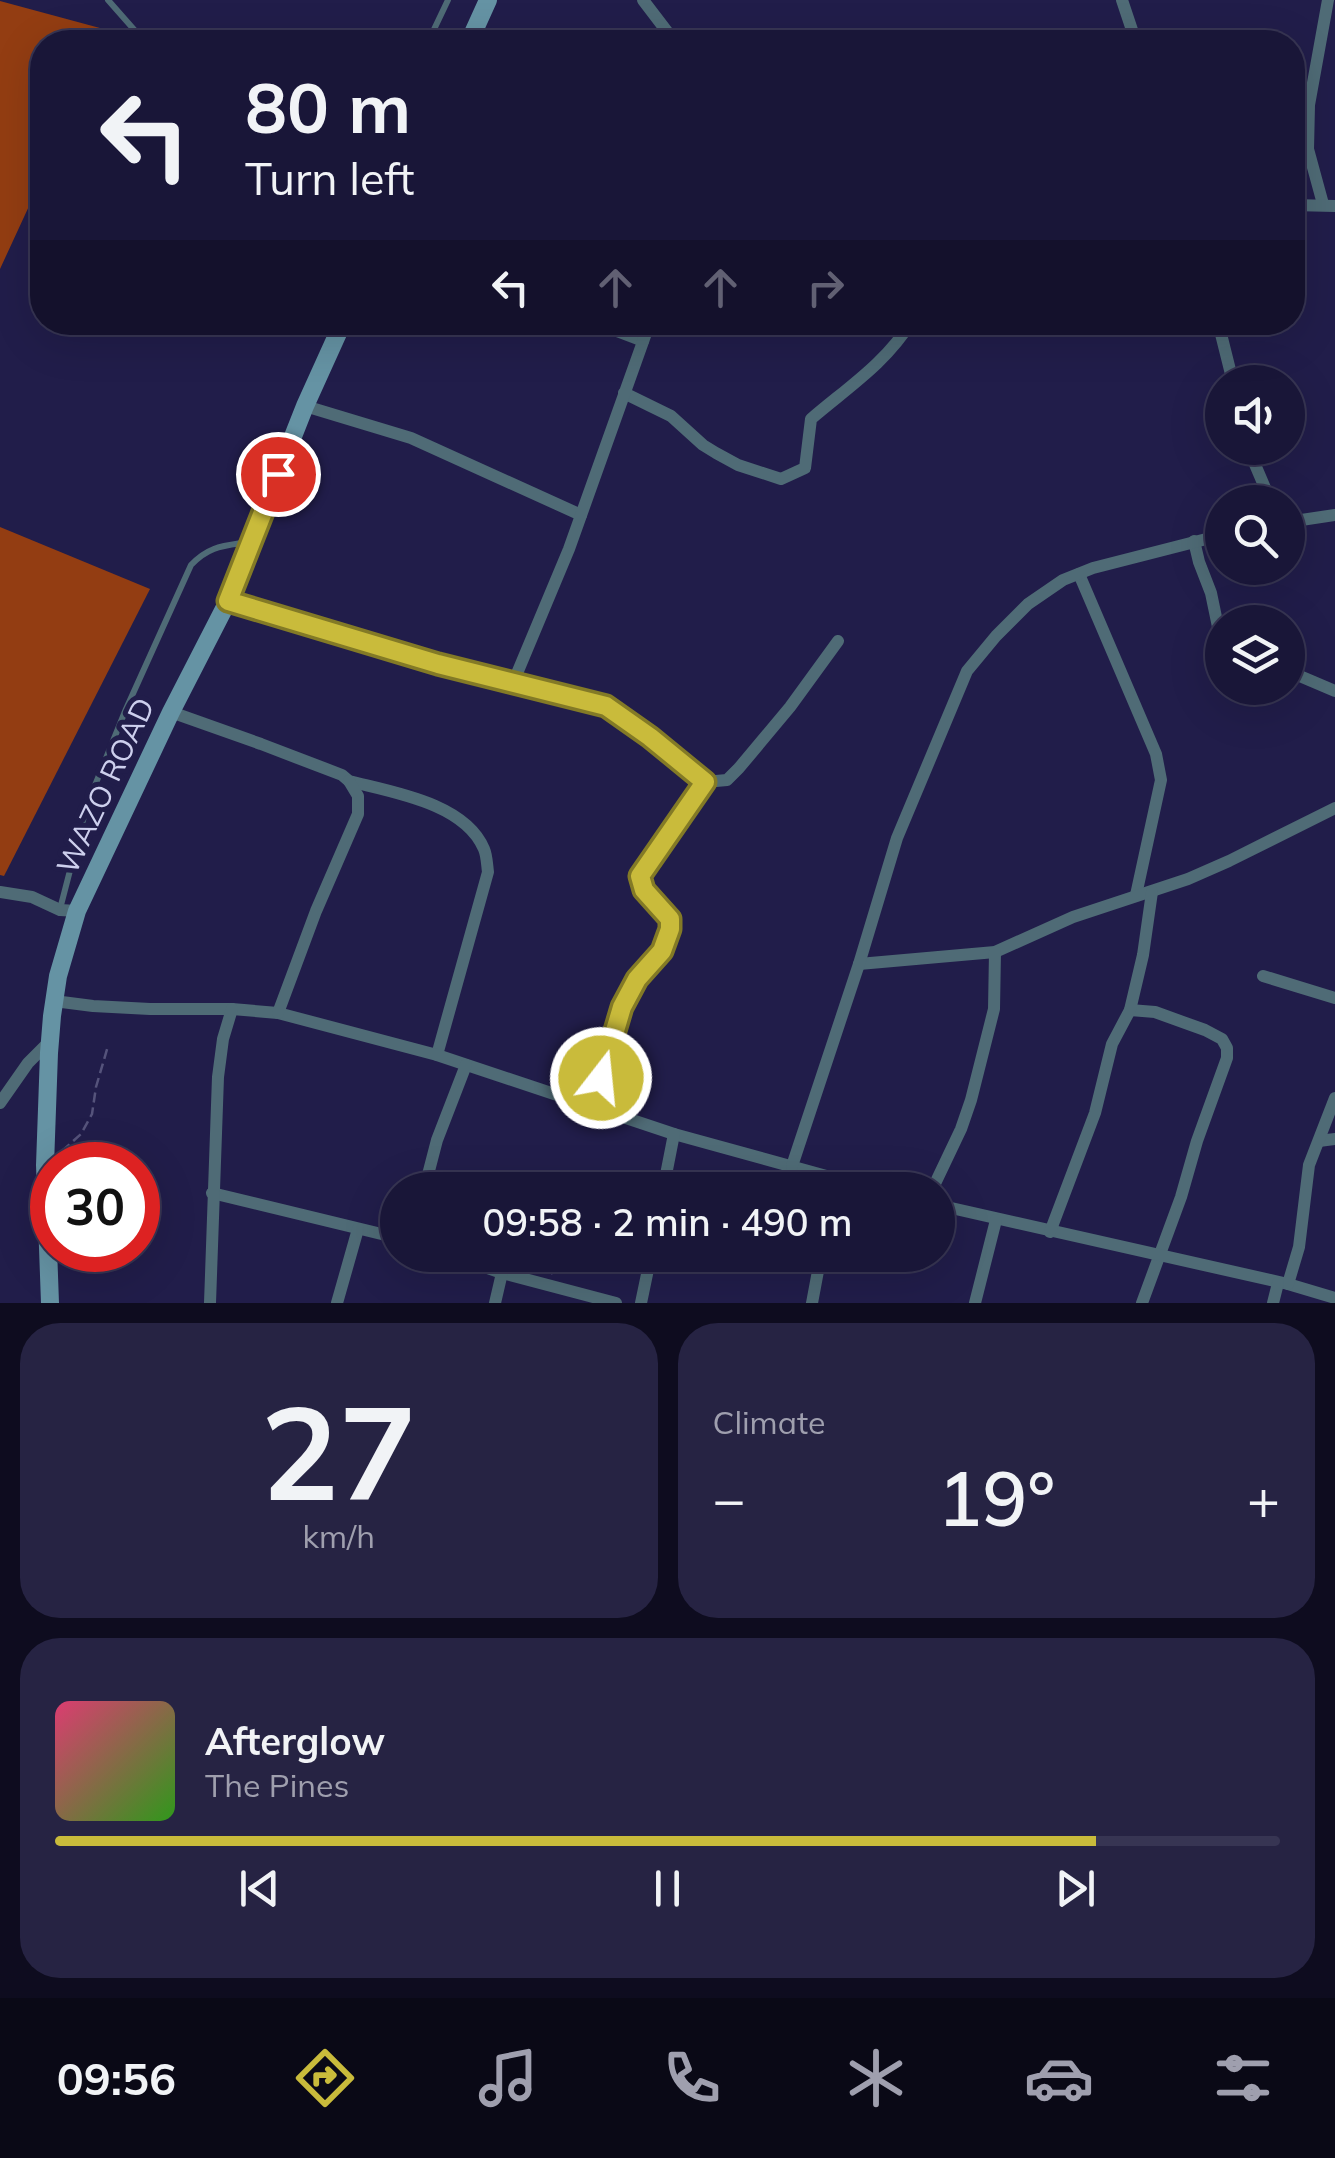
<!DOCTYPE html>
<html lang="en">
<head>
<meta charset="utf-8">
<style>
  body { margin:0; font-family:Mulish,sans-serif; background:#262343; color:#f1f3f6; height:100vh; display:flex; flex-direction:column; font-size:38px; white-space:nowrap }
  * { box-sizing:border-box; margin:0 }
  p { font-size:32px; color:#9f9fae }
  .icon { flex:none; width:55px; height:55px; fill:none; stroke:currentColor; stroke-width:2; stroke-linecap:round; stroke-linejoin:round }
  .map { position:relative; height:1303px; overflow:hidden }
  .drawer { display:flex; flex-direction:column; gap:20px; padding:20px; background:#0e0c1f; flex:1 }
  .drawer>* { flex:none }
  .hud { position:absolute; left:30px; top:30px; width:1275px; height:305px; border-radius:40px; box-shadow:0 10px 40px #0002,0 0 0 2px #373553; background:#191638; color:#f1f3f6; overflow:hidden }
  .buttons { position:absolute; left:1205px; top:365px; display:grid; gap:20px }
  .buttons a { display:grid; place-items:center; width:100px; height:100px; border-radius:50%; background:#191638; box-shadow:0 10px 40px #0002,0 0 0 2px #373553; font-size:50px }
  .speed { position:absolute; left:30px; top:1142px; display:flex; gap:20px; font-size:50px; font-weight:700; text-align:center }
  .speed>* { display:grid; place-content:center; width:130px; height:130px; border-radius:50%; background:#191638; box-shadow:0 10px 40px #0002,0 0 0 2px #373553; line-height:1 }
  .speed .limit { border:15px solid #d22; background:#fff; color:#111 }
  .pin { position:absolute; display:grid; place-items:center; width:85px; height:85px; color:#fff; margin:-42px; border:5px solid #fff; border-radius:50%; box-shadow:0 2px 10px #0007 }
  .me { position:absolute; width:110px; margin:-55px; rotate:16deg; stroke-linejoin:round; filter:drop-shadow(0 0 8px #0008) }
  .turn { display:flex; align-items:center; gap:35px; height:210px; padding:0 50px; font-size:45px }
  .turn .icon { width:130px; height:130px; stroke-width:2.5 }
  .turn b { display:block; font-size:70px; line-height:85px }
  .lanes { display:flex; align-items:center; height:95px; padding:0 50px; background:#0003; justify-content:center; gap:50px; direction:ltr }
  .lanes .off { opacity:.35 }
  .big { font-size:75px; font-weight:600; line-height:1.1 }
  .drawer .widget { flex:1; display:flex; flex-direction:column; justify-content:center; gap:15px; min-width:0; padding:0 35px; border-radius:40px; background:#262343 }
  .drawer .dial { align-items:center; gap:0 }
  .dial b { font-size:130px; line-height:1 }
  .song { display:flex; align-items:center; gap:30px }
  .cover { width:120px; height:120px; border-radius:15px; background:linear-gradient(135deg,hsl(340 70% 55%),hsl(110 70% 35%)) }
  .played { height:10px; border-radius:5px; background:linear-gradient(90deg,#c9bb3b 85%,#373553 85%) }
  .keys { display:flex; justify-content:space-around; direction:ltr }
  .heat { display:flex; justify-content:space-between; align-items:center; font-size:55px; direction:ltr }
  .drawer .tiles { flex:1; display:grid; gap:20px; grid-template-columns:1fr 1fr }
  .widget:last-child { grid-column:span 2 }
  .trip { position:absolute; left:380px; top:1172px; width:575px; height:100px; border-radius:50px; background:#191638; box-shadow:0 10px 40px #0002,0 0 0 2px #373553; font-weight:600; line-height:100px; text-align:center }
  .menu { display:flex; height:160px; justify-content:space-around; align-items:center; background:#0a0916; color:#9f9fae }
  .menu .icon { width:70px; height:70px }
  .menu .selected { color:#c9bb3b }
  .menu b { font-size:45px; color:#f1f3f6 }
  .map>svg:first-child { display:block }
  .forest { fill:#933d12 }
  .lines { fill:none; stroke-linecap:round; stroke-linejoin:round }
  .path { stroke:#55537b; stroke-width:2.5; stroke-dasharray:10 5; stroke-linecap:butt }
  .service { stroke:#4f6b76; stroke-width:6 }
  .minor { stroke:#4f6b76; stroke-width:12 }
  .secondary { stroke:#6593a4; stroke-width:18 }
  .route-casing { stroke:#837a26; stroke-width:25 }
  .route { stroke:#c9bb3b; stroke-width:18 }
  .labels { text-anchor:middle; stroke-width:10; stroke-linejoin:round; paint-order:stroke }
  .street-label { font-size:30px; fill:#cdcfed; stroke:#211d4a }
</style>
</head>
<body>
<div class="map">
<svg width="1335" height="1303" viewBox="0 0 1335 1303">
  <rect width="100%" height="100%" fill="#211d4a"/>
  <g class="forest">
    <path d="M0,1l111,30 -6,11h-63v136l-42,91z"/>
    <path d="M0,527l150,62 -146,287 -4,-1z"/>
  </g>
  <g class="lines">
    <g class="path">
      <path d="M62,1151l19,-17 11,-20 4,-27 12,-41"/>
      <path d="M551,1274l18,-19"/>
    </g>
    <g class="service">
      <path d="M108,0l37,42"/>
      <path d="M428,42l20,-42"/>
      <path d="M60,909l27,-104 39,-96 65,-144c18,-19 32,-19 57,-23"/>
    </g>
    <g class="minor">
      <path d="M643,0l32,42"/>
      <path d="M1122,0l14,42"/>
      <path d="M1323,204l-15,-55 1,-44 19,-105"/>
      <path d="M1292,205l43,1"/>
      <path d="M593,322l50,19"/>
      <path d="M1218,322l15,60"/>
      <path d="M624,393l47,23 32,29 13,8 22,12 43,14 24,-11 6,-49c36,-31 75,-56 100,-97"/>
      <path d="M305,406l106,32 170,77"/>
      <path d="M1248,448l23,54"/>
      <path d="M1288,522l47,-7"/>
      <path d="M1194,541l5,21 12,31 11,53"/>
      <path d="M1079,574l77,180 5,26 -25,115"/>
      <path d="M228,601l210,64 167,41 45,31 55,45 22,-2 12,-12 51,-61 48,-66"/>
      <path d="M1288,671l47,20"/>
      <path d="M513,683l56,-134 81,-227"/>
      <path d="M171,712l90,32 81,31 7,6c43,11 116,22 135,68 3,7 3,16 4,23l-51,183"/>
      <path d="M0,892l32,5 28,13 17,1"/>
      <path d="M859,964l136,-12 78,-35 115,-38 41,-18 106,-53"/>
      <path d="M1263,976l72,22"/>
      <path d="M54,1001l39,5 57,3h82l46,4 159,42 237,79 203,56"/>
      <path d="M1130,1010l25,2 50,18 17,9 5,9v10l-30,83 -16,56 -39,106"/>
      <path d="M278,1013l38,-102 42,-97v-18l-9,-15"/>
      <path d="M0,1103l28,-40 21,-21"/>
      <path d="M594,1106l28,-99 15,-28 25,-28 8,-22v-10l-26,-30 -4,-14 65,-93"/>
      <path d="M1319,1141l16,-2"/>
      <path d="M792,1166l67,-202 38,-126 70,-167 29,-35 32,-32 35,-24 30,-12 129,-33"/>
      <path d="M424,1190l13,-50 29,-75"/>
      <path d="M663,1190l11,-56"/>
      <path d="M932,1190l29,-61 10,-29 23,-91 1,-57"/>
      <path d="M212,1193l186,45"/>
      <path d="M938,1205l350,79 47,14"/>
      <path d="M1050,1232l45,-119 17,-69 18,-34 13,-55 9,-63"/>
      <path d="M450,1255l52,18 114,30"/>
      <path d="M1288,1284l11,-37 10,-82 26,-67"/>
      <path d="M210,1303l8,-226 5,-38 9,-30"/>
      <path d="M337,1303l21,-74"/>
      <path d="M495,1303l7,-30"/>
      <path d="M641,1303l10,-48"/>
      <path d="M812,1303l9,-48"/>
      <path d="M975,1303l21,-83"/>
      <path d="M1273,1303l5,-20"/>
    </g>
    <g class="secondary">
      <path d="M469,42l19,-42"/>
      <path d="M50,1303l-5,-138 4,-112 3,-37 6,-40 19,-65 94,-199 57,-111 77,-195 38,-84"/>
    </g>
  </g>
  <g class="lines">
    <defs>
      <path id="route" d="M278,474l-50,127 210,63 168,42 44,31 55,45 -65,94 4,14 26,29v10l-8,22 -25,28 -15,28 -21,71"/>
    </defs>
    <use href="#route" class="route-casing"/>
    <use href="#route" class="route"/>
  </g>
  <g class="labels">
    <g class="street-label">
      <text transform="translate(106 786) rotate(-65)" y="10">WAZO ROAD</text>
    </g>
  </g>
</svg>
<div class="buttons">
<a><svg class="icon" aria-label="sound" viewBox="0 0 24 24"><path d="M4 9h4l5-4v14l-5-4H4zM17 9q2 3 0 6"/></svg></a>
<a><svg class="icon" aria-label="search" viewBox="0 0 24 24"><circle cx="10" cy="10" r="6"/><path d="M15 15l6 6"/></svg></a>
<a><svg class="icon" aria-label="layers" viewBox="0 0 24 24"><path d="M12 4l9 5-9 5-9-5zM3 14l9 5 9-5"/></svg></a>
</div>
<div class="speed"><div class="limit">30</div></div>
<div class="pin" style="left:278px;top:474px;background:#d93025"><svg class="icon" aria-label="arrive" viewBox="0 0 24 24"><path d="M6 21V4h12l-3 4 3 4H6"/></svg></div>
<svg class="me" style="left:601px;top:1078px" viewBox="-20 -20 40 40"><circle r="17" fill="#c9bb3b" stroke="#fff" stroke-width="3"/><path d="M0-11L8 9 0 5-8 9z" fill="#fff"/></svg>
<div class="trip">09:58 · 2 min · 490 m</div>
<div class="hud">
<div class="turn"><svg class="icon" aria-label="left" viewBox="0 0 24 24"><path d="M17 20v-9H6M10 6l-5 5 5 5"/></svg><div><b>80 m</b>Turn left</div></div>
<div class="lanes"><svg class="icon" aria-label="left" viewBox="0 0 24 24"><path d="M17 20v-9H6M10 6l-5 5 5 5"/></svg><svg class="icon off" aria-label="ahead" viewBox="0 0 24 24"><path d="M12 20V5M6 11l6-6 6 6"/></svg><svg class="icon off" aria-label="ahead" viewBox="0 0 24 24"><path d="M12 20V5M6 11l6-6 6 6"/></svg><svg class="icon off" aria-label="right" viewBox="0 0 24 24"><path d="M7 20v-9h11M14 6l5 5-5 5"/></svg></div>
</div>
</div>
<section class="drawer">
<div class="tiles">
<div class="widget dial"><b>27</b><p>km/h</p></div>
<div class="widget"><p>Climate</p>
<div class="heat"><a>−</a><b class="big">19°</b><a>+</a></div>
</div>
<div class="widget">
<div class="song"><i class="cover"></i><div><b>Afterglow</b><p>The Pines</p></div></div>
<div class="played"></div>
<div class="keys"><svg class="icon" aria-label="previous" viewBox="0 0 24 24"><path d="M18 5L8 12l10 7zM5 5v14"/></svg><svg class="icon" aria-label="pause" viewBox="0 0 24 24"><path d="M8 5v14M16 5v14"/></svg><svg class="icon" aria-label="next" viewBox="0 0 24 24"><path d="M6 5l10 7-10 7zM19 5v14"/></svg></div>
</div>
</div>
</section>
<nav class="menu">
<b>09:56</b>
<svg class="icon selected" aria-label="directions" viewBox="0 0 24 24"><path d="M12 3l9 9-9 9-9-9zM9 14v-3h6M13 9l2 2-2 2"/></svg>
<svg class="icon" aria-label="music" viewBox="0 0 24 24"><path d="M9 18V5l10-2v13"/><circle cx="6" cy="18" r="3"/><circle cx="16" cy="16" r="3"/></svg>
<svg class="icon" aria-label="phone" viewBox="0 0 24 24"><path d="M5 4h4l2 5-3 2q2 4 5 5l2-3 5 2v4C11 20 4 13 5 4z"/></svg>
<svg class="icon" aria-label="climate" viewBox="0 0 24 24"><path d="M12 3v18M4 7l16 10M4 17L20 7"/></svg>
<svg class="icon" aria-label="car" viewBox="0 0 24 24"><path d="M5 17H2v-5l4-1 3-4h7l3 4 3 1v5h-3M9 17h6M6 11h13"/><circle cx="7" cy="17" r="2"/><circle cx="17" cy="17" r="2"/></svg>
<svg class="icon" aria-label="filters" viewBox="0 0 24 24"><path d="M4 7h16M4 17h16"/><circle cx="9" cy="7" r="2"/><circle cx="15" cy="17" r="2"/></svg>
</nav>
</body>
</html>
